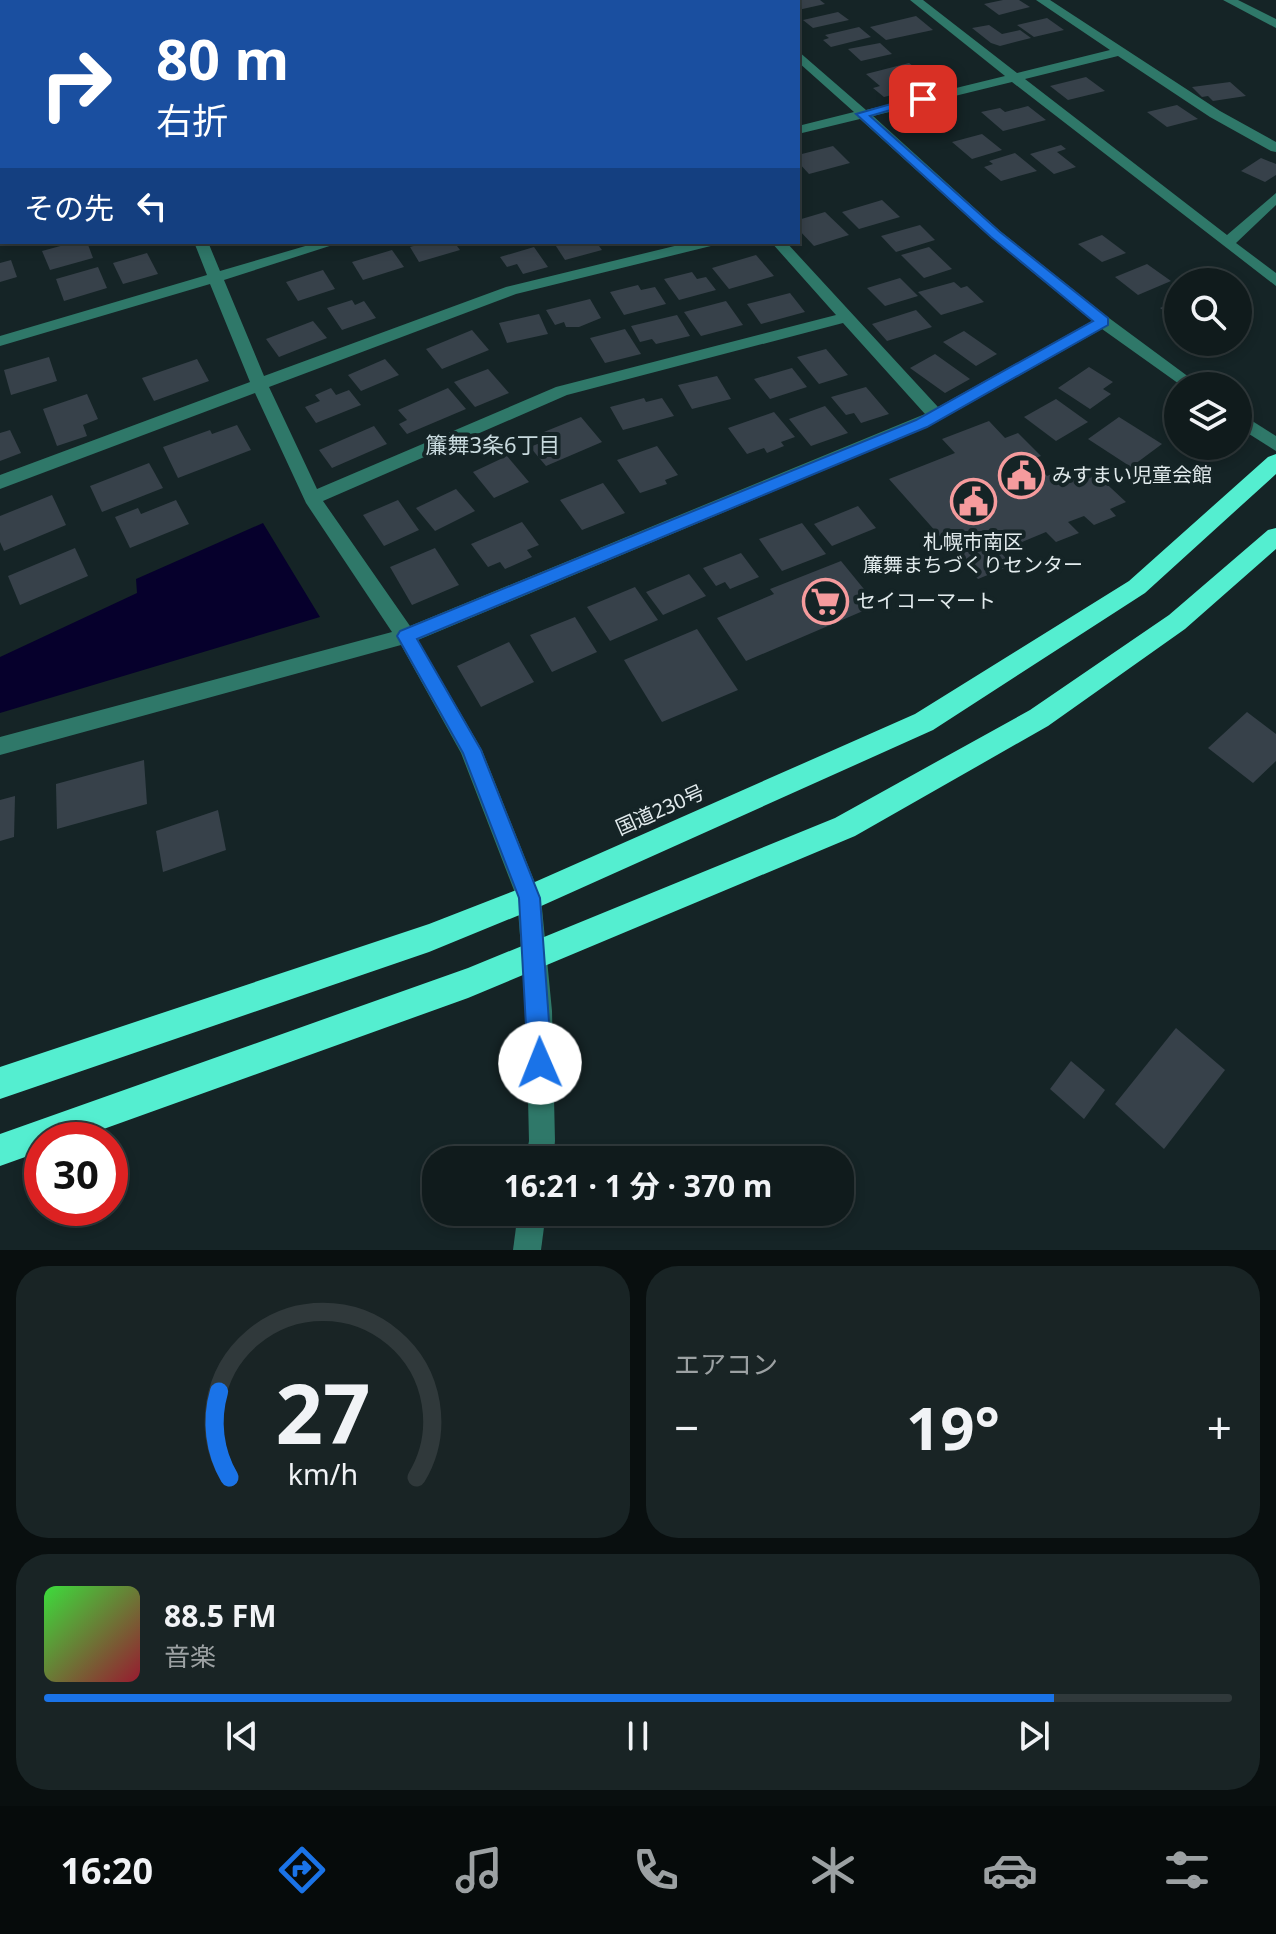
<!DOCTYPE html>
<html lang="ja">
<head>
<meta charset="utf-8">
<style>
  body { margin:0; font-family:"Noto Sans","Noto Sans JP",sans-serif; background:#192425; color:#f1f3f6; height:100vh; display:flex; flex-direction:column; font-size:30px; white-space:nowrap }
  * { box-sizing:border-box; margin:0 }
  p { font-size:26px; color:#9ca1a3 }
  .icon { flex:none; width:44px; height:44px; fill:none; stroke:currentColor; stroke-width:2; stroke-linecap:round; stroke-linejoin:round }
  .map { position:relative; height:1250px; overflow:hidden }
  .sheet { display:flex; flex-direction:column; gap:16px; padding:16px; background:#090f0f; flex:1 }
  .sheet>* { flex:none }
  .top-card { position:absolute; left:0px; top:0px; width:800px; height:244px; box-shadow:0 4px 12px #0003,0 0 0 2px #30393b; background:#1a4fa0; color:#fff; overflow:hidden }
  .buttons { position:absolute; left:1164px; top:268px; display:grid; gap:16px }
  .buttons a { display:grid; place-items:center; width:88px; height:88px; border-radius:50%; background:#101b1c; box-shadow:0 4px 12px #0003,0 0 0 2px #30393b; font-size:40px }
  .speed { position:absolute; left:24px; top:1122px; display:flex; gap:16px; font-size:40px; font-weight:700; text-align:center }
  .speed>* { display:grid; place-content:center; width:104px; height:104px; border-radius:50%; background:#101b1c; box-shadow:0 4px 12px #0003,0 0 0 2px #30393b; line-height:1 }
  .speed .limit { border:12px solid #d22; background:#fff; color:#111 }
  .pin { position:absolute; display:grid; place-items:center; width:68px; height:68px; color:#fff; margin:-34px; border-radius:16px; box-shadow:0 4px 12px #0006 }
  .me { position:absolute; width:88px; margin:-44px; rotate:359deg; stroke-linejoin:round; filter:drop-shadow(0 0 6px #0008) }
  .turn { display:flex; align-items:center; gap:28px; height:168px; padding:0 24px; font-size:36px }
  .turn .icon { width:104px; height:104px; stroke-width:2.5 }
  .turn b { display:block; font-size:56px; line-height:68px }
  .then { display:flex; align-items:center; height:76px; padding:0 24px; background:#0003; gap:16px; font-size:30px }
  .big { font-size:60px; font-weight:700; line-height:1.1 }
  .sheet .card { flex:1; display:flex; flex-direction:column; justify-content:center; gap:12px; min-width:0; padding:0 28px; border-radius:32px; background:#192425 }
  .sheet .dial { align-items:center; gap:0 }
  .dial svg { height:208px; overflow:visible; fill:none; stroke:#30393b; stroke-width:7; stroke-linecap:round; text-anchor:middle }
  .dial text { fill:#f1f3f6; stroke:none }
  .song { display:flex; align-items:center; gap:24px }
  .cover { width:96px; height:96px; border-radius:12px; background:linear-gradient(135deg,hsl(120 70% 55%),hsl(350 70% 35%)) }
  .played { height:8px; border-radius:4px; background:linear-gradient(90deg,#1a73e8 85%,#30393b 85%) }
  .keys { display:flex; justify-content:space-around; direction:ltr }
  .heat { display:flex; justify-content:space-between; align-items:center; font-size:44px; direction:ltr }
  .sheet .tiles { flex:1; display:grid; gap:16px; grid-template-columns:1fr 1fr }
  .card:last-child { grid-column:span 2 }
  .trip { position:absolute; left:422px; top:1146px; width:432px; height:80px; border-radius:32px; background:#101b1c; box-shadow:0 4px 12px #0003,0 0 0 2px #30393b; font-weight:700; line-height:80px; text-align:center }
  .menu { display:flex; height:128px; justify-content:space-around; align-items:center; background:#060b0b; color:#9ca1a3 }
  .menu .icon { width:56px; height:56px }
  .menu .selected { color:#1a73e8 }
  .menu b { font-size:36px; color:#f1f3f6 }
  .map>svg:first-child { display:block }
  .water { fill:#06002c }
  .building { fill:#37414a }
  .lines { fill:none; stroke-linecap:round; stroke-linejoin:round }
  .minor { fill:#2f7869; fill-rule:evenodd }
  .highway { fill:#54eed0; fill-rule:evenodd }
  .route { fill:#1a73e8; stroke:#114b97; stroke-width:2 }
  .labels { text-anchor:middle; stroke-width:8; stroke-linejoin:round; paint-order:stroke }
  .poi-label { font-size:20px; fill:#e2ebed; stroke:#152426; text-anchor:start }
  .street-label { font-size:20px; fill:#e2ebed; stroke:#152426 }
  .neighbourhood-label { font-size:22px; fill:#c8dade; stroke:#152426 }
</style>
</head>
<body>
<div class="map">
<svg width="1276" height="1250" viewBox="0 0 1276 1250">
  <rect width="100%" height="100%" fill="#152426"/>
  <path class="water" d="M263,523l57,94 -320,96v-56l137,-64 -1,-14z"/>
  <g class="building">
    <path d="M798,0h22l5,4 -27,6z"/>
    <path d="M1003,0h16l11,7 -31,8 -15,-11z"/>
    <path d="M838,12l11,8 -36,8 -10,-8z"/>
    <path d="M916,16l17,14 -47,10 -16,-13z"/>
    <path d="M1047,18l17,12 -30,7 -17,-12z"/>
    <path d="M989,25l13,9 18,-4 11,8 -31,8 -9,-3 -19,-15z"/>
    <path d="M859,27l12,10 -40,10 -8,-7 6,-2 -4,-3z"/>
    <path d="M880,43l12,11 -31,7 -13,-12z"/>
    <path d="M909,63l27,21 -52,13 -11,-9 7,-2 -14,-12z"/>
    <path d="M1086,77l19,14 -37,9 -18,-14z"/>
    <path d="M1230,82l16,14 -33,5 -5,-5 -6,1 -10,-10z"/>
    <path d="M1177,105l21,14 -31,8 -20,-15z"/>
    <path d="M1028,106l18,14 -43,11 -22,-19 19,-4 5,4z"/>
    <path d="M982,134l20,16 -30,9 -20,-17z"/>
    <path d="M1061,145l5,4 -9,3 19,15 -22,7 -24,-20z"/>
    <path d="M833,146l17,17 -41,11 -11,-12v-7z"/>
    <path d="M1015,153l22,18 -36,10 -17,-14 9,-3 -4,-3z"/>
    <path d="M1261,158l15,6v11l-11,7 -24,-11z"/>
    <path d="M882,200l18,17 -41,12 -17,-17z"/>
    <path d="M825,212l24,23 -35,11 -16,-17v-9z"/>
    <path d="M920,225l15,15 -39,12 -15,-16z"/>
    <path d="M1102,235l24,18 -24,9 -24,-18z"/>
    <path d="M75,242h12l6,16 -43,12 -8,-19z"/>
    <path d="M427,242h27l6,8 -41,12 -9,-15z"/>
    <path d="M596,242l6,8 -37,10 -11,-17z"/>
    <path d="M534,247l14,20 -25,7 -6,-10 -10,3 -7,-10z"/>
    <path d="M929,247l23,22 -28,9 -23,-23z"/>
    <path d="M392,250l12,17 -41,13 -11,-18z"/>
    <path d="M147,253l11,21 -35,10 -10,-21z"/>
    <path d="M756,255l18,21 -45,13 -17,-21z"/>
    <path d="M11,260l6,17 -17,5v-19z"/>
    <path d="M1147,264l24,17 -33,14 -23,-18z"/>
    <path d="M98,267l9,21 -43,13 -8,-22z"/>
    <path d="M323,270l12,19 -37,12 -12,-19z"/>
    <path d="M692,272l5,7 9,-2 10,13 -37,10 -15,-21z"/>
    <path d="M900,278l18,18 -33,10 -18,-18z"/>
    <path d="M954,282l7,6 6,-2 17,16 -43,13 -23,-23z"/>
    <path d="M638,285l3,5 14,-3 11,17 -42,11 -14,-23z"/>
    <path d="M790,293l15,19 -44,12 -14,-20z"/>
    <path d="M590,299l11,19 -22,9h-13l-2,-5 -9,3 -9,-15z"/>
    <path d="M352,300l3,5 9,-4 12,17 -34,12 -15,-22z"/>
    <path d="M1178,300v21l-18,-13z"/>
    <path d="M726,301l17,24 -42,11 -17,-24z"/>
    <path d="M916,310l16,17 -45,14 -15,-17z"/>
    <path d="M539,314l9,20 -41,9 -8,-20z"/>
    <path d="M677,315l13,21 -34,8 -4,-5 -12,3 -9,-16z"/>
    <path d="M313,321l14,17 -48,19 -13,-18z"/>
    <path d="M625,329l16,25 -36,9 -15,-25z"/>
    <path d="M472,330l17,20 -47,19 -16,-20z"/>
    <path d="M964,331l33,23 -21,12 -33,-24z"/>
    <path d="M826,349l22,26 -29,9 -22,-27z"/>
    <path d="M935,354l35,25 -25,14 -35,-25z"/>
    <path d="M49,357l8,24 -46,14 -7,-25z"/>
    <path d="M197,359l12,22 -55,20 -12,-23z"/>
    <path d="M385,359l14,16 -38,16 -13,-16z"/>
    <path d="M1089,367l24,15 -10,7 8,5 -21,15 -32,-21z"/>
    <path d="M792,368l15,19 -37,12 -16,-20z"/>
    <path d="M488,369l21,24 -34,14 -21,-25z"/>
    <path d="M717,376l14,23 -39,10 -14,-24z"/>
    <path d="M866,387l23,27 -28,9 -7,-10 -8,2 -15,-18z"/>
    <path d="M331,388l5,7 13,-5 12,15 -45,18 -11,-16 15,-6 -5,-6z"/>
    <path d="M448,388l18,21 -59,25 -8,-10 8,-4 -9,-10z"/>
    <path d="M87,394l11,25 -15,6 4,11 -30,10 -14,-37z"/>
    <path d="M644,398l2,4 16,-4 12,18 -51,14 -13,-23z"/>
    <path d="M1056,399l32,23 -32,19 -32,-24z"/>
    <path d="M825,406l23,27 -37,13 -22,-27z"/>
    <path d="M774,412l21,25 -14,5 3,4 -17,7 -3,-5 -17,6 -19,-26z"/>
    <path d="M581,417l21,25 -56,24 -16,-19 10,-4 -6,-7z"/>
    <path d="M1119,417l43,27 -31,23 -43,-28z"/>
    <path d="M989,421l16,17 13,-5 23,23 -11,4 17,16 17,-7 14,14 19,-8 29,27 -16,7 6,7 -22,9 -10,-9 -16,6 11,11 -23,9 -10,-10 -31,13 -7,-8 -16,6 20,22 -34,14 -89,-100 66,-26 -13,-14z"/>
    <path d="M237,425l14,25 -73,28 -15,-31 47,-17 2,4z"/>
    <path d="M374,426l13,18 -55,24 -13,-18z"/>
    <path d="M10,430l11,23 -21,8v-28z"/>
    <path d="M657,446l21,29 -13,5 2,4 -27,9 -23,-33z"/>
    <path d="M507,456l22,26 -35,16 -21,-26z"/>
    <path d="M149,463l14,25 -61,24 -12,-26z"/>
    <path d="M603,483l22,30 -43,17 -22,-30z"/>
    <path d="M456,489l19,22 -40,20 -19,-23z"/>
    <path d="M52,495l14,30 -62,26 -4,-9v-26z"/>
    <path d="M176,500l13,24 -59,24 -15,-31 23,-9 3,6z"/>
    <path d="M398,500l21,30 -35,16 -21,-31z"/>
    <path d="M858,506l18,22 -44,18 -18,-22z"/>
    <path d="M522,522l17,23 -12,5 5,7 -27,12 -5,-7 -12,5 -17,-23z"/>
    <path d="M802,523l24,31 -44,17 -23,-32z"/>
    <path d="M75,548l13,28 -68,29 -12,-29z"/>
    <path d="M435,548l24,37 -47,20 -22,-38z"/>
    <path d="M741,553l18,24 -29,12 -5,-7 -9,4 -13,-18z"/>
    <path d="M841,561l36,44 -131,56 -29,-43 57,-24 -4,-5z"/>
    <path d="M689,574l17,22 -43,19 -17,-23z"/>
    <path d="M635,587l23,33 -48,21 -23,-34z"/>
    <path d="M575,617l22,35 -45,20 -22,-37z"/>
    <path d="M697,629l41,61 -76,32 -38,-62z"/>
    <path d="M509,642l25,40 -53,25 -24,-41z"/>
    <path d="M1247,712l29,22v27l-23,22 -45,-35z"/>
    <path d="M144,760l3,44 -90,25 -1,-45z"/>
    <path d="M15,796l-1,41 -14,4v-41z"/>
    <path d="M218,810l8,40 -63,22 -7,-41z"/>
    <path d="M1176,1028l49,42 -61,79 -49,-45z"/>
    <path d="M1071,1061l34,29 -21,29 -34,-30z"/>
  </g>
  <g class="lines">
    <g class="minor">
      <path d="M555,0h12l2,2h-12z"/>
      <path d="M732,0h12l2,2h-12z"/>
      <path d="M910,0h13l94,73 93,-23 -74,-50h14l170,111 56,31v10l-5,-1 -61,-34 -92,-61 -93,23 202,156 49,-42v12l-40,38 40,30v13l-264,-204 -139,34 127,115 109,87 92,68h-19l-80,-57 -174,98 -510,213 64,110 59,148 11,113 3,130 -2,19h-28l4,-19 -3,-130 -9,-113 -56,-145 -60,-108 -401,110v-18l392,-105 -86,-129 -51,-110 -255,96v-14l250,-93 -40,-98 -210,62v-10l207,-61 -13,-33h14l12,29 99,-29h23l-118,38 40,96 242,-89 185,-45h26l-2,3 -199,49 -247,93 48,102 239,-102 280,-72 -65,-73h15l152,165 154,-86 -102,-84 -130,-118 -62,15v-8l56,-14 -56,-50v-11l68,59 139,-34zM843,323l82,91 -515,212 -87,-125 244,-106z"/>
      <path d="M1223,0h15l38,19v9z"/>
      <path d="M2,18v8l-2,1v-8z"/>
      <rect x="0" y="90" width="2" height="8"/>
      <path d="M0,160h2l-2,9z"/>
      <path d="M0,237l2,5h7l-2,2 -7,1z"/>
      <path d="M1238,412l38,24v15l-38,-24z"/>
      <path d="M518,1212h28l-5,38h-28z"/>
    </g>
    <g class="highway">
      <path d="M1276,454v20l-131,119 -212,137 -394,177 -110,45 -429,147v-32l429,-143 90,-35 396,-175 214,-133 139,-124z"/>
      <path d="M1276,528v21l-91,80 -137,97 -193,110 -387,162 -395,142h-31v11l-42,15v-32l468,-166 367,-150 195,-108 139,-95 99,-85z"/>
    </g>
  </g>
  <path class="route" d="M919,96l10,3 -59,17 130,116 108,86v7l-181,102 -510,212 64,111 59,148 12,165 -3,8 -9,4 -8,-4 -4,-8 -9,-165 -56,-145 -66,-117 3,-5 516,-211 177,-99 -102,-84 -135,-123z"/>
  <defs>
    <symbol id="civic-ring" viewBox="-11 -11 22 22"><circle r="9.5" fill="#152426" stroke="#f59b9d" stroke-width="1.5"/><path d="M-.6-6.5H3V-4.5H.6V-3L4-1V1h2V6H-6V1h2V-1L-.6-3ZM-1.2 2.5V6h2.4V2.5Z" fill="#f59b9d"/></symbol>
    <symbol id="supermarket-ring" viewBox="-11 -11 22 22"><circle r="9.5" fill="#152426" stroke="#f59b9d" stroke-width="1.5"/><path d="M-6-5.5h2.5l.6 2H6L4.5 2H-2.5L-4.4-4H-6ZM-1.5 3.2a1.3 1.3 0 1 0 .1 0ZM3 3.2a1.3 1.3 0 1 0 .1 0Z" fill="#f59b9d"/></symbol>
  </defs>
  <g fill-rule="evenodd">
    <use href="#civic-ring" x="996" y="450" width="51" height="51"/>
    <use href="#civic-ring" x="948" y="476" width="51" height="51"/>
    <use href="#supermarket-ring" x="800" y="576" width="51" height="51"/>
  </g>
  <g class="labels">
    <g class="poi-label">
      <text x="1052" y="482">みすまい児童会館</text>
      <text x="973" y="549" text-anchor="middle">札幌市南区<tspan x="973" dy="23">簾舞まちづくりセンター</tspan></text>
      <text x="856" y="608">セイコーマート</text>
    </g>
    <g class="street-label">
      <text transform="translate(660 810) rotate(-24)" y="7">国道230号</text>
    </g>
    <g class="neighbourhood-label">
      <text x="493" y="453">簾舞3条6丁目</text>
    </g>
  </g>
</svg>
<div class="buttons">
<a><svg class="icon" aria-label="search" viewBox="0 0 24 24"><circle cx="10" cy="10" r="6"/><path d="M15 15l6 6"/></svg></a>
<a><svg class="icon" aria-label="layers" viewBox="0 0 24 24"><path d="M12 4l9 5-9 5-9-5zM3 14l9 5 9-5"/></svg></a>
</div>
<div class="speed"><div class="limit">30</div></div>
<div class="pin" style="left:923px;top:99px;background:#d93025"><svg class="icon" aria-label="arrive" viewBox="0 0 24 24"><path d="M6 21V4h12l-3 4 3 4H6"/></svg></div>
<svg class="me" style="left:540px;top:1063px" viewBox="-20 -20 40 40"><circle r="19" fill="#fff"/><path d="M0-13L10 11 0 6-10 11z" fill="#1a73e8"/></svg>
<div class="trip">16:21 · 1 分 · 370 m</div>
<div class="top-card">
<div class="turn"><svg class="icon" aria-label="right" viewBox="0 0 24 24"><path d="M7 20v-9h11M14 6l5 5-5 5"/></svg><div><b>80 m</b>右折</div></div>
<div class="then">その先<svg class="icon" aria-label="left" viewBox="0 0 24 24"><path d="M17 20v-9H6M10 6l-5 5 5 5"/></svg></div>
</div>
</div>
<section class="sheet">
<div class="tiles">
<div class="card dial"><svg viewBox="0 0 100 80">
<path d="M14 69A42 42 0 1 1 86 69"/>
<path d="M14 69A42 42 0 0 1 10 36" stroke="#1a73e8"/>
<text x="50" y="56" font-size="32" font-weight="700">27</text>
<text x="50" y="72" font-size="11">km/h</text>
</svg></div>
<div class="card"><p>エアコン</p>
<div class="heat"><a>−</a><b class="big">19°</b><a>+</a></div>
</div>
<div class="card">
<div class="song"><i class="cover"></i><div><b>88.5 FM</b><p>音楽</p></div></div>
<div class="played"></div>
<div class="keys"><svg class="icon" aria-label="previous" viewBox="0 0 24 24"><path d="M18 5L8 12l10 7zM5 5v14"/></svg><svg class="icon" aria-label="pause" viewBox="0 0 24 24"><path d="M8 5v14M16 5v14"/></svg><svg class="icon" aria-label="next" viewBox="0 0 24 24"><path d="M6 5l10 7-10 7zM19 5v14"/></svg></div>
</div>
</div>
</section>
<nav class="menu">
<b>16:20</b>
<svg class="icon selected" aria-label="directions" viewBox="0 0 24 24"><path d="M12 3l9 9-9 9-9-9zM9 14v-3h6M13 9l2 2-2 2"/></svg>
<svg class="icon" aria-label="music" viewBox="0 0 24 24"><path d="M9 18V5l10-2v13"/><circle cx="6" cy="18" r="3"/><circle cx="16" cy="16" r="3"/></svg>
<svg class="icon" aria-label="phone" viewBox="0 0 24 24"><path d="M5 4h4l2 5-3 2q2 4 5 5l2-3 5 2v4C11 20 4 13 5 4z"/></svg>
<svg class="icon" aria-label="climate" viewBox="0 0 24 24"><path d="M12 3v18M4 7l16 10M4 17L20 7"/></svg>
<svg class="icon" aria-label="car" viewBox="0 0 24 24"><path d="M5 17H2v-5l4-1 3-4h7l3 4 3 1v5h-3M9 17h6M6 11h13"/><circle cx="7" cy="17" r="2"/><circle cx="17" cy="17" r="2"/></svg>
<svg class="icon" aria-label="filters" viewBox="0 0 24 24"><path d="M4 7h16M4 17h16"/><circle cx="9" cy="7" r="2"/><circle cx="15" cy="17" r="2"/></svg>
</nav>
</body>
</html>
